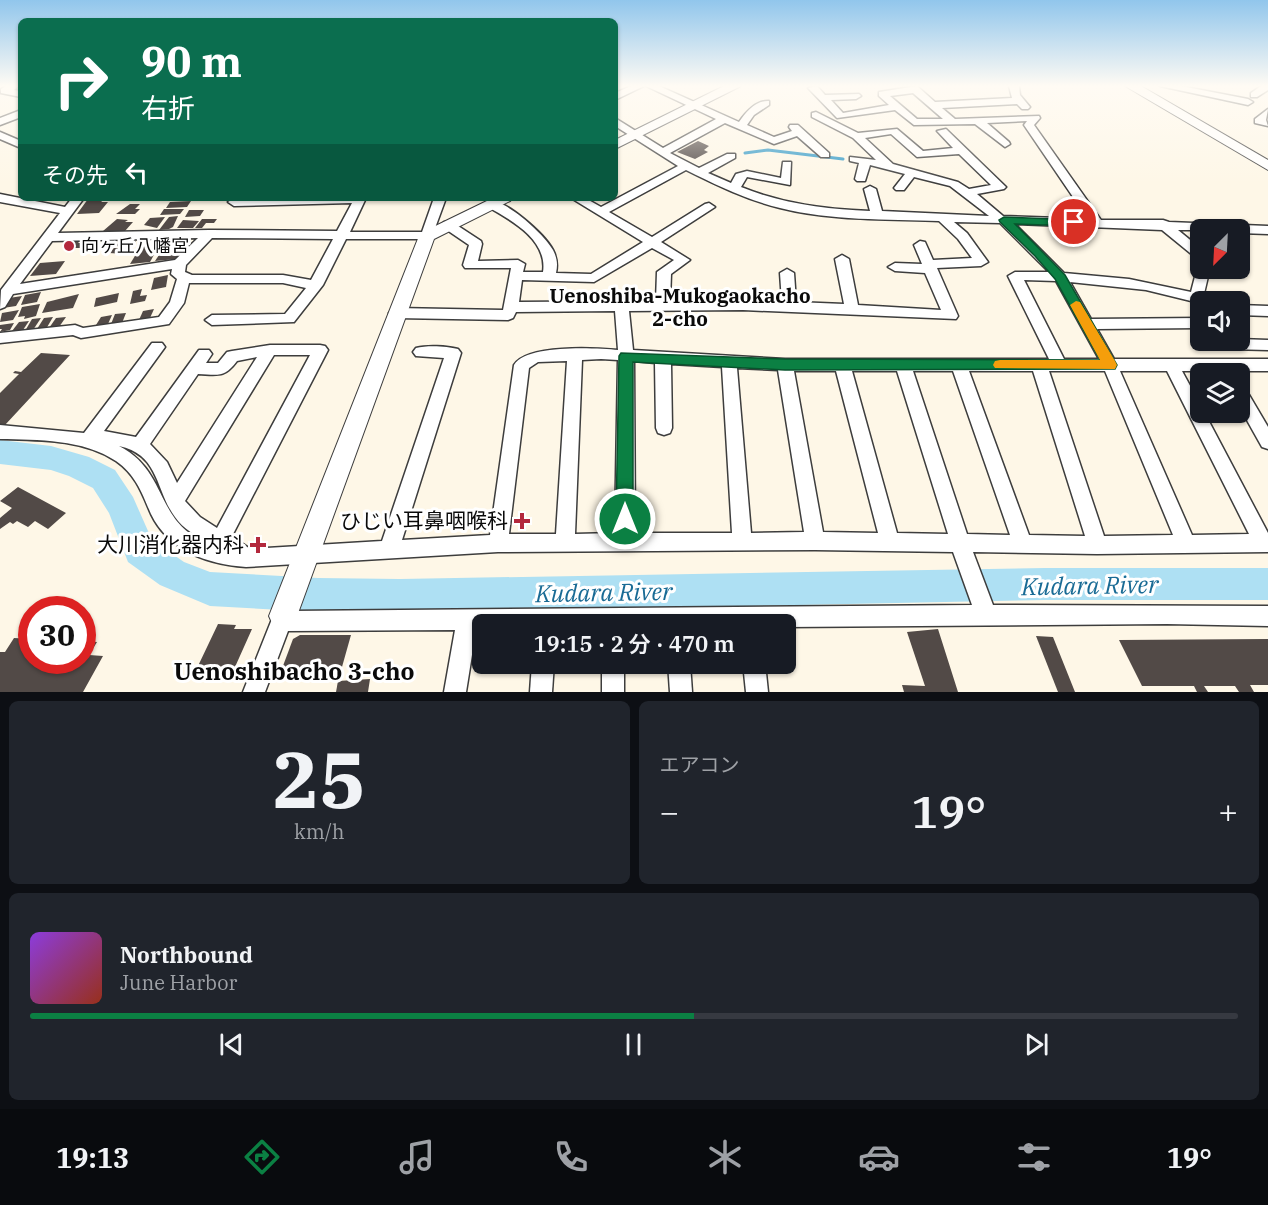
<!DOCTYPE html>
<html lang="ja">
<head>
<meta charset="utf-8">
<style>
  body { margin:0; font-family:"IBM Plex Serif","Noto Sans JP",serif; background:#20242c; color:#f1f3f6; height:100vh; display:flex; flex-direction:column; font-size:22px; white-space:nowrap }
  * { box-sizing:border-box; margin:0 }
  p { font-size:20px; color:#9ea1a6 }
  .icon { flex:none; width:33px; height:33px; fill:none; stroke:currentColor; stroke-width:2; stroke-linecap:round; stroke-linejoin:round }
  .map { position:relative; height:692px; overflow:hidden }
  .details { display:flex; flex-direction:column; gap:9px; padding:9px; background:#0d0f14; flex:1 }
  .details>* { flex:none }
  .top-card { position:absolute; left:18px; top:18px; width:600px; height:183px; border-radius:9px; box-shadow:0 2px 4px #0004; background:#0b6e4f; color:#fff; overflow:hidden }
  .needle { width:39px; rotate:204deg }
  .controls { position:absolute; left:1190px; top:219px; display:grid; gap:12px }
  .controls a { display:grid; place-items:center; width:60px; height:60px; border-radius:9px; background:#171b24; box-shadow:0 2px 4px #0004; font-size:30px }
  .speed { position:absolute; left:18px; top:596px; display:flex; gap:12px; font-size:30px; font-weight:700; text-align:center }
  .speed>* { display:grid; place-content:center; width:78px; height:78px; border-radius:50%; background:#171b24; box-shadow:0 2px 4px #0004; line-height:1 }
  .speed .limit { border:9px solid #d22; background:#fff; color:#111 }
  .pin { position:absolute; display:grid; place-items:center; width:51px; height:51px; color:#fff; margin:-26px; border:3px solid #fff; border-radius:50%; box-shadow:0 2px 6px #0007 }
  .me { position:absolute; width:66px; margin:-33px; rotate:0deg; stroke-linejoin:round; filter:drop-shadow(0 0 4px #0008) }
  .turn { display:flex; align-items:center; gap:21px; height:126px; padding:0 24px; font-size:27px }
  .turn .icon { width:78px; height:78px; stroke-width:2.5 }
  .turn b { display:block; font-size:42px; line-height:51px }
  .then { display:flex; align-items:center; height:57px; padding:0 24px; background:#0003; gap:12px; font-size:22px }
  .big { font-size:45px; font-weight:600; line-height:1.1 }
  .details .tile { flex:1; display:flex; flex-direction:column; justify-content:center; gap:9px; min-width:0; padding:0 21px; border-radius:9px; background:#20242c }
  .details .dial { align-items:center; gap:0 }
  .dial b { font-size:78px; line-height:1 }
  .song { display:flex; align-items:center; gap:18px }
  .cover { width:72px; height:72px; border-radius:9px; background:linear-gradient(135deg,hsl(270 70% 55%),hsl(10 70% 35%)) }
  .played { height:6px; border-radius:3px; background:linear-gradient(90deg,#0b8043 55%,#363941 55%) }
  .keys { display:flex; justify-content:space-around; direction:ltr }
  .heat { display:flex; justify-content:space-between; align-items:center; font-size:33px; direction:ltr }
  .details .tiles { flex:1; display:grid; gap:9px; grid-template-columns:1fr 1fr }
  .tile:last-child { grid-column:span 2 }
  .trip { position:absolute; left:472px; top:614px; width:324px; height:60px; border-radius:9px; background:#171b24; box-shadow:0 2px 4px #0004; font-weight:600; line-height:60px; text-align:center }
  .tabs { display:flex; height:96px; justify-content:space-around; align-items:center; background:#090b0e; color:#9ea1a6 }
  .tabs .icon { width:42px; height:42px }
  .tabs .current { color:#0b8043 }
  .tabs b { font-size:27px; color:#f1f3f6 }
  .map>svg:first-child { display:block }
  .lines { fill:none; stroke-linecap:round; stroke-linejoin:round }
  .stream { stroke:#389cc8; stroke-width:3 }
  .river { fill:#aee0f3; fill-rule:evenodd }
  .building { fill:#524a47 }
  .minor-casing { stroke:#3d3d3d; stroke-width:3 }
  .tertiary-casing { stroke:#3d3d3d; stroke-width:2 }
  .minor { fill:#fff; fill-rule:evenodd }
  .tertiary { fill:#fff; fill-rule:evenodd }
  .route { fill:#0b8043; stroke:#07532c; stroke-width:1.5 }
  .slow { fill:#f59e0b }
  .poi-dot { fill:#b3283c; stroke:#fff; stroke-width:2 }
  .labels { text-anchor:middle; stroke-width:6; stroke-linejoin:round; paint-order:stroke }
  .poi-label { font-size:18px; fill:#0a0a0a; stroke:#fff; text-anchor:start }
  .neighbourhood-label { font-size:20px; font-weight:bold; fill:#0a0a0a; stroke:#fff }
  .near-poi-label { font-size:21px; fill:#0a0a0a; stroke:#fff; text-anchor:end }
  .near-water-label { font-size:24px; font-style:italic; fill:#196b95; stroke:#fff }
  .near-neighbourhood-label { font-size:24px; font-weight:bold; fill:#0a0a0a; stroke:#fff }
</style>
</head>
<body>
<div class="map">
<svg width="1268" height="692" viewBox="0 0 1268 692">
  <rect width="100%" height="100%" fill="#fef7e7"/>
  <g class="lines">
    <path class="stream" d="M745,153l23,-3 75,9"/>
    <path class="river" d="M0,440l51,6 38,11 26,13 18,27 19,43 32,22 26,10 108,6 82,1 645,-11h223v32h-223l-645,13 -82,-1 -108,-6 -50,-21 -32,-23 -19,-49 -16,-25 -24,-12 -18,-6 -51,-6z"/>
  </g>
  <g class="building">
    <path d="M698,141l11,5 -5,4 4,2 -13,7 -18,-7z"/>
    <path d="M88,199h17l-4,3h7l-9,11 -22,1z"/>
    <path d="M191,201l-4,6 -21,1 4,-6z"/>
    <path d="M130,204h10l-5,5h5l-5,5h-19z"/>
    <path d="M164,209h20l-4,5 -20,1z"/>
    <path d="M189,210h15l-4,6 -15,1z"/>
    <path d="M178,216l-5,11 -4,2 -10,1 10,-13z"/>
    <path d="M165,217l-8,11 -13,-3 6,-7z"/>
    <path d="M117,219l11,1 -3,2h8l-8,9h-22z"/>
    <path d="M202,219h15l-3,4h-8l-4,5h-7z"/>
    <path d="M183,220l16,1 -6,7h-16z"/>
    <path d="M62,239h20l-4,4h13l-4,5h-20l5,-5 -12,-2z"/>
    <path d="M121,241h15l-5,6 -16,-1z"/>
    <path d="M160,244l-10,18 -20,2 11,-18z"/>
    <path d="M114,248l17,1 -5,5 -17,-1z"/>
    <path d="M179,253l-3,6 -21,2 4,-6z"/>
    <path d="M65,261l-9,13 -26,2 10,-13z"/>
    <path d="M168,275l-2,12 -15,3 3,-12z"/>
    <path d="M142,289l-2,7 7,-1 -2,6 -15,3 3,-13z"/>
    <path d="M41,292l-4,10 -16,3 4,-10z"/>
    <path d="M119,293l-2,9 -23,5 2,-9z"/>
    <path d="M79,294l-6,14 -31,5 5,-11z"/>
    <path d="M22,296l-6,10 -13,2 6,-10z"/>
    <path d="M40,304l-4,12 -12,3 1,-3 -7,1 4,-10z"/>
    <path d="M154,309l-4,9 -11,2 4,-9z"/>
    <path d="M19,310l-6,10 -13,2 2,-9z"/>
    <path d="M126,313l-4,10 -11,1 4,-10z"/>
    <path d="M112,315l-4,9 -12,1 5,-8z"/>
    <path d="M53,317l-7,12h-9l7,-11z"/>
    <path d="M66,317l-7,10 -10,1 7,-10z"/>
    <path d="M41,318l-8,12 -8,1 7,-12z"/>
    <path d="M29,321l-6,9 -11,1 7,-9z"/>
    <path d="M14,323l-4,7 -10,2 2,-3h-2v-4z"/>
    <path d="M41,353l29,2 -65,70h-5v-32l19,-19 -6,-1 2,-2 6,1z"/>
    <path d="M18,487l48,26 -18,16 -13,-8 -7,6 -11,-6 -4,3 -3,-2 -10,7v-11l12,-10 -12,-7z"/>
    <path d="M218,624l18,1 -2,4h18l-17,38 -37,-1z"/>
    <path d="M938,629l20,63h-54l-2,-7 23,1 -18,-54z"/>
    <path d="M300,635h51l-11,39h-60l13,-35z"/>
    <path d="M1036,636l17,1 22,55h-17z"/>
    <path d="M14,638l18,1v21h50v-19l15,1 -8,13 14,1 -20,36h-83v-40h5z"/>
    <path d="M1268,639v46h-18l4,7h-15l-4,-6h-31l4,6h-11l-3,-6h-52l-23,-46z"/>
    <path d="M370,679l-2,13h-32l2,-11z"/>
  </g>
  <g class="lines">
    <defs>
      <g id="minor">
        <path d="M6,86h12l-4,4 7,1v6l-20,-4v-4z"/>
        <path d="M631,86h13l-29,14v-7z"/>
        <path d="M646,86h13l80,36c7,-10 17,-22 30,-21v4l-15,10 -7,10 27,12 18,-6 -3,-4 1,-2h8l31,28v4h-8l-24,-21 -23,8 -49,-21 -55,30 29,15 28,-14h8v4l-27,15 23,10 5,-9 11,-3 34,7 2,-16h8l-1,23 -43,-8 -6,10c42,17 84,22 129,24l-6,-22 6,-3 6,3 6,22 107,5 -39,-30 -36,-9 -10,13h-8l-2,-2 11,-14 -35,-9 -5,16h-8l-2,-2 4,-16 -9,-2v-4l26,3 -23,-22 -41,-21v-4l4,-1 42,21 39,-4 26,22 30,-3 -16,-17 9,-2 60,58 -2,2 -27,5 26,22 85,3 -64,-94 3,-4 -40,2 22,19 1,2 -5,3 -30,-23 -61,1 -19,-15 -58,8 -29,-30 9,-2 8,9 34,-1 2,2 -5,3 -25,1 12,13 46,-8 -10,-9v-4l38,-6 18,16 77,-4 -3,-12h10l1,9 10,12 -2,2h-6l-5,-5 -75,4 13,11 84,-3 1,2 -6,7 67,95h62l6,2 99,4v8l-29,-1v-3h-61l22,18v10l-5,-1 -33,-27 -147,-6 49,49 65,6 62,13 7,-27 2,3h10l-7,30 2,4h-5v9l-5,-2 -4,-8 -45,-11 -76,-8 21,37 109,-1v10l-103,1 17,30h154v12h-86l18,33v8h4l64,121v19l-171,2 -124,-2 20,53 275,1v20l-101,-2 -381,3v-3h-303v6h-7l-10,62h-22l11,-62 -167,1 -23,61h-22l33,-83 7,-3 8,5 681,-6 -19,-53 -138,-2 -317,2 -252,15c-39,-3 -77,-16 -95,-53 -9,-21 -15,-39 -35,-53 -33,-22 -78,-21 -116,-22v-14l84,8 68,-90h10l3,4 -61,84 32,6 63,-87h10l3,4 -6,9h12l9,-11 5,-1 38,-6h50l5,1 3,4 -96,186 18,13 132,-8 62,-183 -28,-2 -3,-4 3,-4c11,-3 31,-2 42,1l3,4 -59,187 88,-5 24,-170c13,-21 81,-17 104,-15l-3,-39 -99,1 -3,6 -5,2 -112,-2 -7,-5 7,-5 107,2 8,-42h-46l-2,-3 6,-20 -25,-17 -2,-3 2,-3h8l29,19 1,3 -4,17 40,-1 7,4 -2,8h20c5,-32 -32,-52 -55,-65v-6c17,-3 57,34 65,49 4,8 5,14 3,23l35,1 52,-32 -72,-44h14l16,9 77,-41 -63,-40v-8l48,30 53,-29zM913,93l30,26h-26l-27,-23zM891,134l26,23 42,-3 32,31 -22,4 -11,-7 -65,-18 -28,-26zM686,170c30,15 61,30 94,38 51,13 106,11 159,13l19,18 14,19 -39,2 -8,-18 -5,-1 -6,4 8,19 -27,-1 -7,4 7,4 30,2 16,37 -83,-5 -9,-46 -7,-4 -7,4 9,45 -48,-2 -2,-29 -7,-4 -7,4 2,29 -112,-1 1,-27 19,-14 -29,-18 54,-35 -6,-4 -4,1 -53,33 -43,-25zM954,222l46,1 49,49h-34l-7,4 41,83h-264l-152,-9 -4,-39 114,-1 213,9 2,-3 -21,-48 44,-2 7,-4 -21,-29zM652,248l22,12 -17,12 -1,29 -137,1 3,-22 72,2zM1024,280l32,1 43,78h-35zM274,355h36l-93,173 -17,-11 -15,-16zM257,357l-80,126 -10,-21 -17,-18 48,-70c21,1 26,4 39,-13zM601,359l17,1 -3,173 -40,1 7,-174zM567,361l-11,173h-47l20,-166 9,-6zM634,361l21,2 1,65 2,5 6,2 6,-2 2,-5 -1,-64 51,3 10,166h-97zM737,368l41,2 26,162 -53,1zM794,371h42l42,162 -55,-1zM852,371h45l51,163 -51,-1zM913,371h40l57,164 -43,-1zM969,371h64l52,165 -56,-1zM1049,371h56l68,164 -69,1zM1120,371h47l82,163 -57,1zM119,446c41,9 36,44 56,71 8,12 22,19 34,26 -54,-18 -40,-72 -90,-97z"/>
        <path d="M1160,86h21l67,13 5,3 -5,3z"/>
        <path d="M1261,86h7v4l-11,7h-6v-4z"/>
        <path d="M1268,109l-2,11 2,6 -13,-3v-4z"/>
        <path d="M21,110v7l-21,8v-7z"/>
        <path d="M0,132l21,9v7l-21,-9z"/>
        <path d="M0,194l65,13 7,-9h12l-26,35 151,-3 128,1 15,-28 -118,3 -6,-4 6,-4h132l-16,34h72l12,-34h12l-15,41h-85l-23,46 -29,37 -82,3 -7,-5 7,-5 73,-1 21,-26 -23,-5h-94l-5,20 -15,21 -88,14 -8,-3 -73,8v-10l75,-8 8,3 76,-11 11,-15 7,-23 -6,-5 1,-5 -159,25 -8,13 -5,2 1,-19 59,-77 -60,-11zM198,238l-23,22 -155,24 32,-43zM212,238l121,1 -22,41 -28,-5h-91l-7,-3 1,-7z"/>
        <path d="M1239,305l29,1v10l-29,-1z"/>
        <path d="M1239,339l29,1v10l-40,-1 -7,-5 2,-4z"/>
        <path d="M1239,386l6,2 23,39v22l-6,-2 -23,-41z"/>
        <path d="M532,663h22l-2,29h-22z"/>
        <rect x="602" y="663" width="22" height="29"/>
        <path d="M668,663h22l2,29h-22z"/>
        <path d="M743,663h22l3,29h-22z"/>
      </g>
      <g id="tertiary">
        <path d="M724,86h17l-126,63v-9z"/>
        <path d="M1125,86h16l127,74v10z"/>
        <path d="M493,198h20l-3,3 -76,38 -137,377 -4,9 -10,4 -10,-4 -4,-9 150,-380 2,-3z"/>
      </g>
    </defs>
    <use href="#minor" class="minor-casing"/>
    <use href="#tertiary" class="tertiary-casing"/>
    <use href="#minor" class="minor"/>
    <use href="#tertiary" class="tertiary"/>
  </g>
  <linearGradient id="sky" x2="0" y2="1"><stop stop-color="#91c6ec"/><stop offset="0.47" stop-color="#fffbf4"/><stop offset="1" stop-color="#fffbf4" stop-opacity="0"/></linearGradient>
  <rect width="1268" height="183" fill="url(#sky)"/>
  <path class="route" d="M1004,217l74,3v5l-4,1 -59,-2 50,51 52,90 -2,4 -330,1 -152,-8v157l-2,5 -6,2 -6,-2 -3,-5 3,-163 2,-3 164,6 315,1 -45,-81 -20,-23 -35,-34 -1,-2z"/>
  <path class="slow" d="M1076,301l4,1 35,59 2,4 -2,4 -120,-1 -2,-3 2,-4 5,-1h100l-30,-55z"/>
  <g class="poi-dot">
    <circle cx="69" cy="246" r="6"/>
    <path d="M519 512h6v6h6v6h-6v6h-6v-6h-6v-6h6z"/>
    <path d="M255 536h6v6h6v6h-6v6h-6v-6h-6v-6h6z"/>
  </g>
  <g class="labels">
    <g class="poi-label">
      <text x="81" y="252">向ヶ丘八幡宮</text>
    </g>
    <g class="neighbourhood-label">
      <text x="680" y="303">Uenoshiba-Mukogaokacho<tspan x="680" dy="23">2-cho</tspan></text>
    </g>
    <g class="near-poi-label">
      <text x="508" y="528">ひじい耳鼻咽喉科</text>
      <text x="244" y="552">大川消化器内科</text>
    </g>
    <g class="near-water-label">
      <text transform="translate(1090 586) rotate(-1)" y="8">Kudara River</text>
      <text transform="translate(604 593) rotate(-1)" y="8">Kudara River</text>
    </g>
    <g class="near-neighbourhood-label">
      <text x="294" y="680">Uenoshibacho 3-cho</text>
    </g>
  </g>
</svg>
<div class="controls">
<a><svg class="needle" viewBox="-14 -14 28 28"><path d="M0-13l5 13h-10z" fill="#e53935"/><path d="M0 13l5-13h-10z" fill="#9ea1a6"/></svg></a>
<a><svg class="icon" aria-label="sound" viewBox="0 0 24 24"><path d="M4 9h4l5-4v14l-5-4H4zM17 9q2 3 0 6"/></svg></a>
<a><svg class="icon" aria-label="layers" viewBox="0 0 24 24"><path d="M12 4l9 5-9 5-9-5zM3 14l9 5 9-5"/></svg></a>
</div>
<div class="speed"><div class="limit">30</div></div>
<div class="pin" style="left:1074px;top:222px;background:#d93025"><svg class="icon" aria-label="arrive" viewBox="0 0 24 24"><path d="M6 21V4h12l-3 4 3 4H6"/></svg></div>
<svg class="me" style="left:625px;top:519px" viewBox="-20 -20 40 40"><circle r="17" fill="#0b8043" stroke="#fff" stroke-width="3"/><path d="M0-11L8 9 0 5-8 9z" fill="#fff"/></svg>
<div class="trip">19:15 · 2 分 · 470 m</div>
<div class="top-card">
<div class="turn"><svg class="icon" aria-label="right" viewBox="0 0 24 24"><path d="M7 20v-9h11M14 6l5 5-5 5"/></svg><div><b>90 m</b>右折</div></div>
<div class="then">その先<svg class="icon" aria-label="left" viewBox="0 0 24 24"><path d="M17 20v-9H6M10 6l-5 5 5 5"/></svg></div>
</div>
</div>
<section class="details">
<div class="tiles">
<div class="tile dial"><b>25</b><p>km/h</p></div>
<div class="tile"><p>エアコン</p>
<div class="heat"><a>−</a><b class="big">19°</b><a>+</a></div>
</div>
<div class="tile">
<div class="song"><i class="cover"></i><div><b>Northbound</b><p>June Harbor</p></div></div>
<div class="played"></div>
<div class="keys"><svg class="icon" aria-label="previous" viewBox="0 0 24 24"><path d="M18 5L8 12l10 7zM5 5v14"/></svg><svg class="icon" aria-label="pause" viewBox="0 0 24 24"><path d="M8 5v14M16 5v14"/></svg><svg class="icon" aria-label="next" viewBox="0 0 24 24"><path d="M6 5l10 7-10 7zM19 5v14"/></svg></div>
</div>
</div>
</section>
<nav class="tabs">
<b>19:13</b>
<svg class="icon current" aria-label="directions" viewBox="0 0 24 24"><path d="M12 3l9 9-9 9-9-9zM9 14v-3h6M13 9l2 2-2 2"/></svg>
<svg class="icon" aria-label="music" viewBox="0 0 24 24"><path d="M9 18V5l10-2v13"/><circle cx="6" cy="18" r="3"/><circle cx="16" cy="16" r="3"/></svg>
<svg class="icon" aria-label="phone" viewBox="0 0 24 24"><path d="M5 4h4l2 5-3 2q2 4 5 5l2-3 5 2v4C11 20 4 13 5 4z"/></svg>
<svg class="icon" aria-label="climate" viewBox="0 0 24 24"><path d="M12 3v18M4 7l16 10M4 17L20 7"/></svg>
<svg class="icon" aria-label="car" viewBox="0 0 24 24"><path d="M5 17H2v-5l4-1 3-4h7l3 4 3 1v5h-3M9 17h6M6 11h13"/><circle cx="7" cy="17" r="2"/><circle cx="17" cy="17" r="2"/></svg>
<svg class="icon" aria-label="filters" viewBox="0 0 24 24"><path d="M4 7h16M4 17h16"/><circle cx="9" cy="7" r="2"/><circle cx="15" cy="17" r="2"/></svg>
<b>19°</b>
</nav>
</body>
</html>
